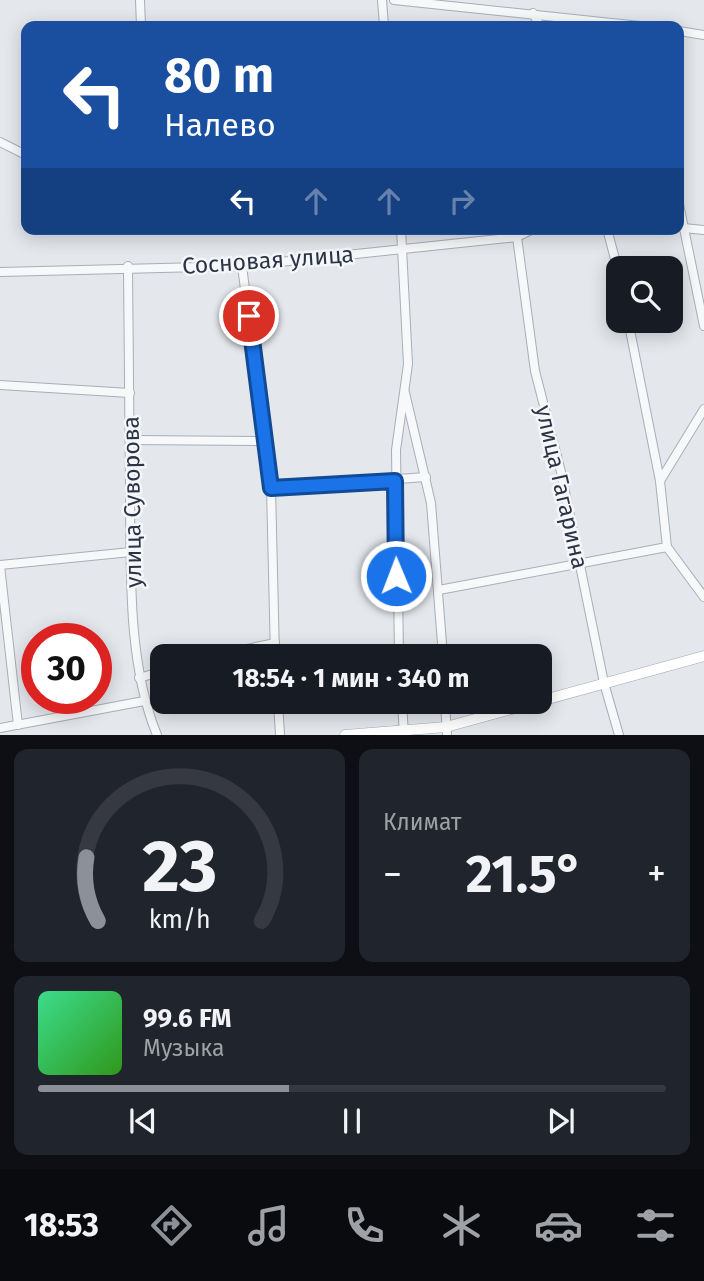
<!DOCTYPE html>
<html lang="ru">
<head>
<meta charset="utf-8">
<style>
  body { margin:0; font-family:"Fira Sans",sans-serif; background:#20242c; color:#f1f3f6; height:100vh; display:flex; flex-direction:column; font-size:26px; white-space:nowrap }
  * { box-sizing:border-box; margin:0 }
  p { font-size:23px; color:#9ea1a6 }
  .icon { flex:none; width:38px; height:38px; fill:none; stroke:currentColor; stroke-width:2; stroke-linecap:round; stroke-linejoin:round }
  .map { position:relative; height:735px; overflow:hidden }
  .panel { display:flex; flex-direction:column; gap:14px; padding:14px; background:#0d0f14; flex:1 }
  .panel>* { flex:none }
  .guide { position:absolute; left:21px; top:21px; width:663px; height:214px; border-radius:14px; box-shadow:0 4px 18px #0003; background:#1a4fa0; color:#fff; overflow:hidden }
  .controls { position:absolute; left:606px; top:256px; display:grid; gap:14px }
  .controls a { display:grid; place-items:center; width:77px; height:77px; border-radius:14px; background:#171b24; box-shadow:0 4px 18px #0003; font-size:35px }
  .speed { position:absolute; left:21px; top:623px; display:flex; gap:14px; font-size:35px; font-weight:700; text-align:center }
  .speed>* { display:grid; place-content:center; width:91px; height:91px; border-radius:50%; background:#171b24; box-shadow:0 4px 18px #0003; line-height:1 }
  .speed .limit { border:10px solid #d22; background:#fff; color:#111 }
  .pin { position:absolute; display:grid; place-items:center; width:60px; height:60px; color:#fff; margin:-30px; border:4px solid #fff; border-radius:50%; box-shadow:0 2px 7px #0007 }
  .me { position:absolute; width:77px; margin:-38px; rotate:359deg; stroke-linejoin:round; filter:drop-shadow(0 0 5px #0008) }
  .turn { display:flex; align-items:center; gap:24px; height:147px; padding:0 28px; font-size:32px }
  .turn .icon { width:91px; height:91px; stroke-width:2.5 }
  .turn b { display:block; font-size:49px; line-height:60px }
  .lanes { display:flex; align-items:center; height:66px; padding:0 28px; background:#0003; justify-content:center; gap:35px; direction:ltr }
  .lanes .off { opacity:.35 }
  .big { font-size:52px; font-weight:700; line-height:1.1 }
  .panel .widget { flex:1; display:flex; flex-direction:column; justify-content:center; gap:10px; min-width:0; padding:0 24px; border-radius:14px; background:#20242c }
  .panel .dial { align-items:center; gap:0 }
  .dial svg { height:182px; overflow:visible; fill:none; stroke:#363941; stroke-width:7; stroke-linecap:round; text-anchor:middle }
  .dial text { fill:#f1f3f6; stroke:none }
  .song { display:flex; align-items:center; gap:21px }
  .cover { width:84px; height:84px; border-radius:10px; background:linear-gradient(135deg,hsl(150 70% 55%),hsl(110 70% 35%)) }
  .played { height:7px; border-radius:4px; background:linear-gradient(90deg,#8c9099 40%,#363941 40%) }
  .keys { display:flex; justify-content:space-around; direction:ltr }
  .heat { display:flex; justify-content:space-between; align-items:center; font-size:38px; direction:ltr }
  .panel .tiles { flex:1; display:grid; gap:14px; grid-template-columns:1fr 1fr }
  .widget:last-child { grid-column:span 2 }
  .trip { position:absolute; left:150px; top:644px; width:402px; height:70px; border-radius:14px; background:#171b24; box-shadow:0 4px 18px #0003; font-weight:700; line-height:70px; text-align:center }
  .dock { display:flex; height:112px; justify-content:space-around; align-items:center; background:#090b0e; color:#9ea1a6 }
  .dock .icon { width:49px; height:49px }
  .dock .active { color:#8c9099 }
  .dock b { font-size:32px; color:#f1f3f6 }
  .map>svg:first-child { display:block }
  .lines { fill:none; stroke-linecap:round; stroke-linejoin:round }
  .minor-casing { stroke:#a9aeb7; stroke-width:10 }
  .major-casing { stroke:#a3abb8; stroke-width:11 }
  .minor { stroke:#f7f8fa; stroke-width:8 }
  .major { stroke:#fff; stroke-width:10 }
  .route-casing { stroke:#114b97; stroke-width:18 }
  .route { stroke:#1a73e8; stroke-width:12 }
  .labels { text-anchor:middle; stroke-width:5; stroke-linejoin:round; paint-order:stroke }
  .street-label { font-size:23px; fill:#2b3445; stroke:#f4f6f9 }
</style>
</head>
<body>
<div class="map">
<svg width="704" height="735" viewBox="0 0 704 735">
  <rect width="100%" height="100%" fill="#e4e7ec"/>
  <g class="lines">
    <defs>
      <g id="minor">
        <path d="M140,0l1,26"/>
        <path d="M382,0l2,26"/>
        <path d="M394,0l246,26"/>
        <path d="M533,13l7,13"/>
        <path d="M679,31l25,4"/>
        <path d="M0,142l26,13"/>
        <path d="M679,204l25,122"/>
        <path d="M683,228l21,2"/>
        <path d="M607,229l11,41"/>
        <path d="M517,237l18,134 26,101 43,211 15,52"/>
        <path d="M128,266c1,75 2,150 2,225 1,79 -3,171 27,244"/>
        <path d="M242,266l29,222 4,168"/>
        <path d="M0,272l242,-6 275,-29 16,-8"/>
        <path d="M628,320l32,161 7,66 37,50"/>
        <path d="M0,385l130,8"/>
        <path d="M405,393l26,110 12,153"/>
        <path d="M130,440l135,1"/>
        <path d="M660,481l44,-72"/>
        <path d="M271,488l155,-11"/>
        <path d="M0,565l131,-13"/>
        <path d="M0,566l18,159"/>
        <path d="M439,590l228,-43"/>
        <path d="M213,656l62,-13"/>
        <path d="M399,656l-3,-206 12,-86 -7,-135"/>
        <path d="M139,678l24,-7"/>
        <path d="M278,702l2,33"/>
        <path d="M402,702l2,33"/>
        <path d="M445,702l2,33"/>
        <path d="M0,728l144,-27"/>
      </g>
      <path id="major" d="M345,735l101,-8 258,-71"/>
    </defs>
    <use href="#minor" class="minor-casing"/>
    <use href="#major" class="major-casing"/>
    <use href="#minor" class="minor"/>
    <use href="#major" class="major"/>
  </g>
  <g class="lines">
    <defs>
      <path id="route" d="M249,316l22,172 124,-7 1,95"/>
    </defs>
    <use href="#route" class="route-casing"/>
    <use href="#route" class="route"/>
  </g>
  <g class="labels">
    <g class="street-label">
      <text transform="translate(268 260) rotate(-4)" y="8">Сосновая улица</text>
      <text transform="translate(562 487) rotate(77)" y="8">улица Гагарина</text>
      <text transform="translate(132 502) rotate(-91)" y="8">улица Суворова</text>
    </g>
  </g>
</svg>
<div class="controls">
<a><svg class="icon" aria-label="search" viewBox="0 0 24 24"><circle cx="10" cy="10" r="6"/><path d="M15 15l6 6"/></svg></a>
</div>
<div class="speed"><div class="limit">30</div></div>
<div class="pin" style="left:249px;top:316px;background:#d93025"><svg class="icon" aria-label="arrive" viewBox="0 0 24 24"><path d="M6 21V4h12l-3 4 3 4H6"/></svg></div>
<svg class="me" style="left:396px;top:576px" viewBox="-20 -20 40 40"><circle r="17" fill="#1a73e8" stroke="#fff" stroke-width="3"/><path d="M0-11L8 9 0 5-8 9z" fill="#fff"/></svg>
<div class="trip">18:54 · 1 мин · 340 m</div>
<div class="guide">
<div class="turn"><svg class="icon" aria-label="left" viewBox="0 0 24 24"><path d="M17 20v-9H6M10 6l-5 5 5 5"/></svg><div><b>80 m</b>Налево</div></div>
<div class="lanes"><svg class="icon" aria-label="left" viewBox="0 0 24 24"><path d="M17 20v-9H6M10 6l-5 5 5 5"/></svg><svg class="icon off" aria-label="ahead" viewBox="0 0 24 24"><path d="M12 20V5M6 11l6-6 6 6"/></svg><svg class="icon off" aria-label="ahead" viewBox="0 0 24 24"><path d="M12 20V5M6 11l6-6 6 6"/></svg><svg class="icon off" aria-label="right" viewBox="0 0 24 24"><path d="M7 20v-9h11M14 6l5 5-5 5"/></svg></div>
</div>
</div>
<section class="panel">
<div class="tiles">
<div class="widget dial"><svg viewBox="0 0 100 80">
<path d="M14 69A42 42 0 1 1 86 69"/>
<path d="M14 69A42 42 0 0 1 9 41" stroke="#8c9099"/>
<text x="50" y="56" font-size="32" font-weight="700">23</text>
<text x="50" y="72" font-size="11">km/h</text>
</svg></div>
<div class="widget"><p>Климат</p>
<div class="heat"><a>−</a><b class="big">21.5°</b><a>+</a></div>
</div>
<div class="widget">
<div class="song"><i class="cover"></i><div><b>99.6 FM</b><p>Музыка</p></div></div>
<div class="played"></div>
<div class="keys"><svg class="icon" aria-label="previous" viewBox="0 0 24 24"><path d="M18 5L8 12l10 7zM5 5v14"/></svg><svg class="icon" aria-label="pause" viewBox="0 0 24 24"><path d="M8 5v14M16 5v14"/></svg><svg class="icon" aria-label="next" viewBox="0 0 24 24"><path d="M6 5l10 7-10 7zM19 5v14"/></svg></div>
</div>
</div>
</section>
<nav class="dock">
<b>18:53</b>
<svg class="icon active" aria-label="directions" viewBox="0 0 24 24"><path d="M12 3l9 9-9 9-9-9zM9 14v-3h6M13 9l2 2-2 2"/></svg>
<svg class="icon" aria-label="music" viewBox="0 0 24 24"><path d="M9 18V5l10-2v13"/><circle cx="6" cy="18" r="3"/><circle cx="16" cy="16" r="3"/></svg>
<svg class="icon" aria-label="phone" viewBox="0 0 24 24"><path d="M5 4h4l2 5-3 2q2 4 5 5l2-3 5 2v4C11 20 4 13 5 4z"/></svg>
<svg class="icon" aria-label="climate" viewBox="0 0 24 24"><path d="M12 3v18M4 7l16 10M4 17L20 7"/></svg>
<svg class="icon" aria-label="car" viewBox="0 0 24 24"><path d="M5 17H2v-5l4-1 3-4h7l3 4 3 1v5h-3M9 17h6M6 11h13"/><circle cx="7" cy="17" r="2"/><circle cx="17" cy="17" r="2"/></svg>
<svg class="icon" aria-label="filters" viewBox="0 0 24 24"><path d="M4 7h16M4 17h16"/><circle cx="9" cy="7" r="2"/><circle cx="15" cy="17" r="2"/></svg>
</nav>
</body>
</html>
